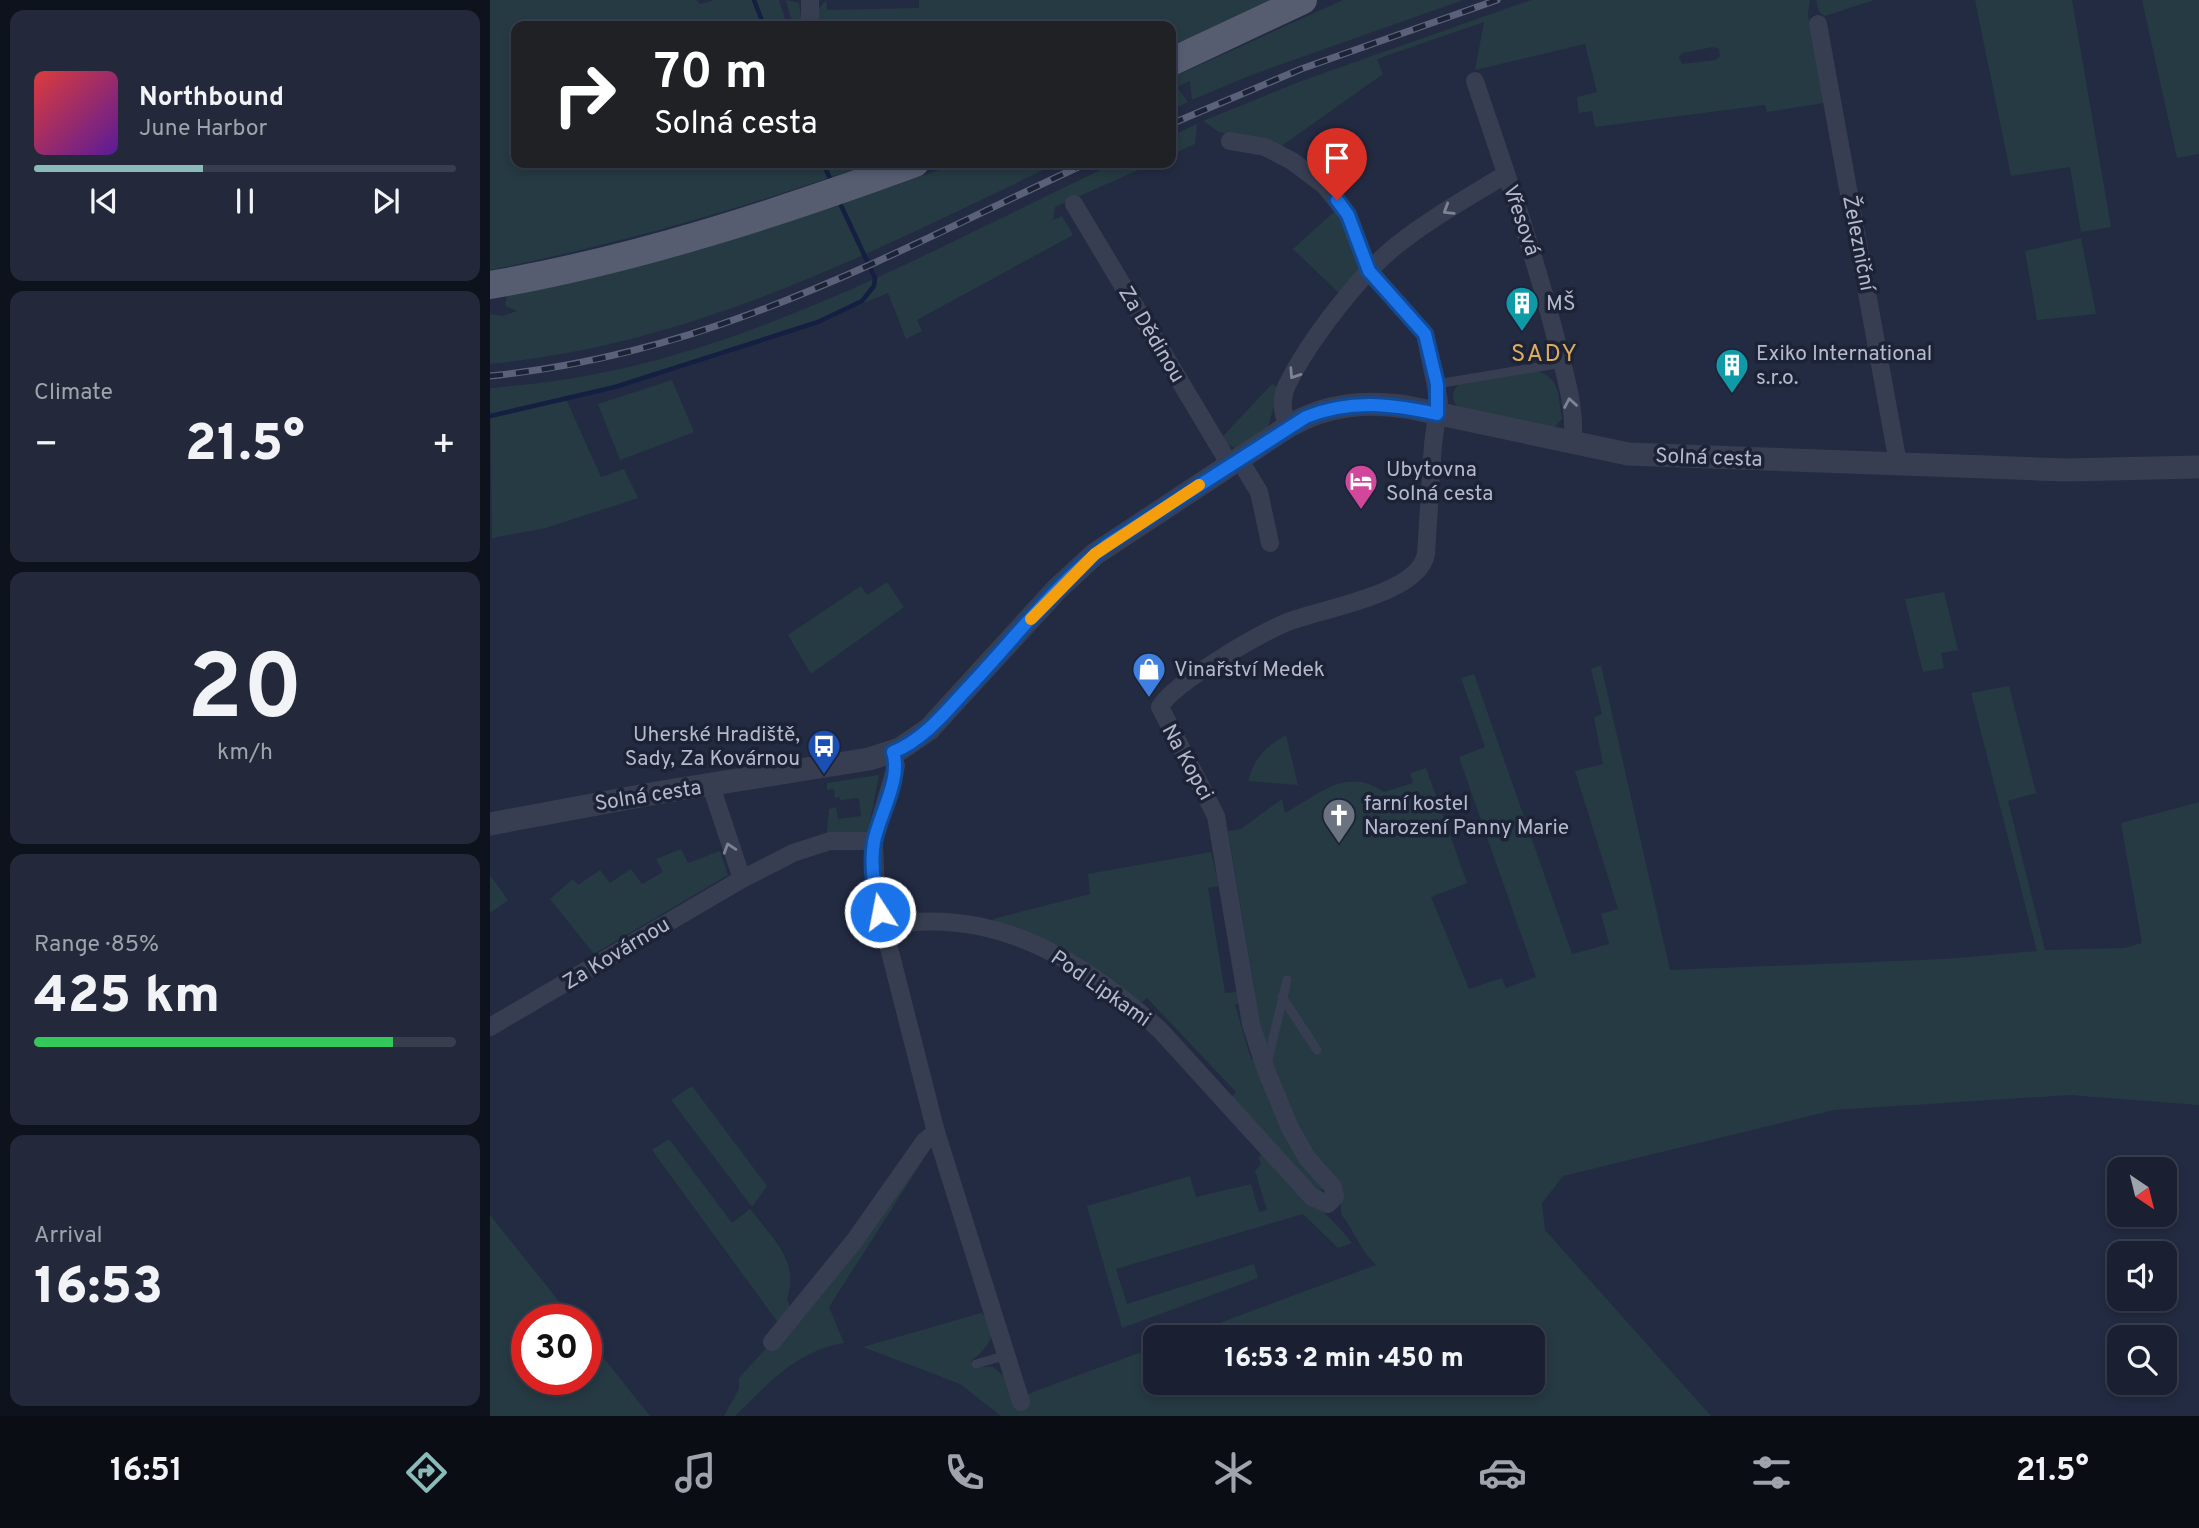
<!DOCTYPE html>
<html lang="en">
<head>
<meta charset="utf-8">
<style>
  body { margin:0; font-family:Overpass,sans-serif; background:#23283a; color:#f1f3f6; height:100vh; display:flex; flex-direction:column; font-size:26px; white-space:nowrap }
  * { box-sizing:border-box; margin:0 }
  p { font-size:23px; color:#9fa3ac }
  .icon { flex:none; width:38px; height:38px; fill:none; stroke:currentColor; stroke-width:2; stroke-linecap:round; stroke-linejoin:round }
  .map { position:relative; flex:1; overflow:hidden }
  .panel { display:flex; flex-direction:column; gap:10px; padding:10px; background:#0e121c; width:490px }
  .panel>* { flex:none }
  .banner { position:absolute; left:21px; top:21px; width:665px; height:147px; border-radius:14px; box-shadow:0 4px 10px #0003,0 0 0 2px #383e4d; background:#202124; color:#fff; overflow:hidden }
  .needle { width:46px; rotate:145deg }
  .controls { position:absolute; left:1617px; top:1157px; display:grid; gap:14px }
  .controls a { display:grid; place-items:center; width:70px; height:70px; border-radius:14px; background:#1a2032; box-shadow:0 4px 10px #0003,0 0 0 2px #383e4d; font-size:35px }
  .speed { position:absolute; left:21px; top:1304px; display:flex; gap:14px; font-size:35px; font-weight:700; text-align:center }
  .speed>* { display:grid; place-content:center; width:91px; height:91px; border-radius:50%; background:#1a2032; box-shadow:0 4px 10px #0003,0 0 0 2px #383e4d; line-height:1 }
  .speed .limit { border:10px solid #d22; background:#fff; color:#111 }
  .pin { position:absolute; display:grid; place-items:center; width:60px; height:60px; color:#fff; margin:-72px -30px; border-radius:50% 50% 50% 0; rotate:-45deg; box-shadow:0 0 7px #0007 }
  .pin .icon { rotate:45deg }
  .me { position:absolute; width:77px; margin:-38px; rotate:349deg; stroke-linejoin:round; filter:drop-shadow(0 0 5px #0008) }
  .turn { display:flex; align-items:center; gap:24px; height:147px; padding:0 28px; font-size:32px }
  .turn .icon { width:91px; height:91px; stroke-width:2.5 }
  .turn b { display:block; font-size:49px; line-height:60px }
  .big { font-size:52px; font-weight:800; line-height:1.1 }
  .panel .widget { flex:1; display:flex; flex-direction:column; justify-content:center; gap:10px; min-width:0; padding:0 24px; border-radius:14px; background:#23283a }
  .panel .dial { align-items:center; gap:0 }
  .dial b { font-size:91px; line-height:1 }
  .song { display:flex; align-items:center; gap:21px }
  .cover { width:84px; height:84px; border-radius:10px; background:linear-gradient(135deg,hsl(0 70% 55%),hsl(270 70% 35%)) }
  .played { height:7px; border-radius:4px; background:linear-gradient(90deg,#8bbbb9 40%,#383e4d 40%) }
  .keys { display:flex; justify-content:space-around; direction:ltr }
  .heat { display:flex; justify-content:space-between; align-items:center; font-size:38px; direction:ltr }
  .charge { height:10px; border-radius:5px; background:linear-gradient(90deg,#34c759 85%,#383e4d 0) }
  .trip { position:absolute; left:653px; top:1325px; width:402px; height:70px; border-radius:14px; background:#1a2032; box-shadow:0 4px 10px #0003,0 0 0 2px #383e4d; font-weight:800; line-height:70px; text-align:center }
  .tabs { display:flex; height:112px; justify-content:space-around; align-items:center; background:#0a0d14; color:#9fa3ac }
  .tabs .icon { width:49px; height:49px }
  .tabs .active { color:#8bbbb9 }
  .tabs b { font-size:32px; color:#f1f3f6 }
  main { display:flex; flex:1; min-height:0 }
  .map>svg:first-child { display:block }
  .green { fill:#263a43; fill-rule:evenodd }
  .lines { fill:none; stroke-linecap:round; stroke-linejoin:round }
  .stream { stroke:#151f41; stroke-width:4.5 }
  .service { stroke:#383e51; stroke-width:9 }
  .minor { stroke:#383e51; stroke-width:18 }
  .tertiary { stroke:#383e51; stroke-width:23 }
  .primary { stroke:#565d71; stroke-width:28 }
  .rail-casing { stroke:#5a6179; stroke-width:7 }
  .rail { stroke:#1d2337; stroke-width:4.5; stroke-dasharray:13; stroke-linecap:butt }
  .oneway { stroke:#7d8295 }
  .route-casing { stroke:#114b97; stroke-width:18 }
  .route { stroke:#1a73e8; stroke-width:12 }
  .slow { stroke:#f59e0b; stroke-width:12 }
  .labels { text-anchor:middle; stroke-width:7; stroke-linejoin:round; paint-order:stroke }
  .street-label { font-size:21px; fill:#b5b9cc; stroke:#1d2337 }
  .poi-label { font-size:21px; fill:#b5b9cc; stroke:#1d2337; text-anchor:start }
  .quarter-label { font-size:24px; letter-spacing:2px; fill:#ddac5e; stroke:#1d2337 }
</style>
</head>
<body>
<main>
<section class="panel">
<div class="widget">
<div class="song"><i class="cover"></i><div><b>Northbound</b><p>June Harbor</p></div></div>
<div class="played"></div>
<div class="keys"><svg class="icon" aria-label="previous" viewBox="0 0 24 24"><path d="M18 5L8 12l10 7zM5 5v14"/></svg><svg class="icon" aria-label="pause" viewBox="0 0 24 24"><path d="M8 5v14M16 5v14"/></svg><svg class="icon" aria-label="next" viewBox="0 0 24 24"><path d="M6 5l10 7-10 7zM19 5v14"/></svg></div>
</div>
<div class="widget"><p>Climate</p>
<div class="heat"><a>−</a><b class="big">21.5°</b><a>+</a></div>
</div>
<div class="widget dial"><b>20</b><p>km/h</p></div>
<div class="widget"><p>Range · 85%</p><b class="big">425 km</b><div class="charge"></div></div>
<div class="widget"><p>Arrival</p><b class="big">16:53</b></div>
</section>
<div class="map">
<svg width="1709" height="1416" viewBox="0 0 1709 1416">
  <rect width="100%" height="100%" fill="#232b42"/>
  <g class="green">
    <path d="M0,0h206l4,4 14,-4h65l8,26h-271v137h356c-125,44 -252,81 -382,107z"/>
    <path d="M296,0l13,3 3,23h-9z"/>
    <path d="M336,0l1,10 92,-2v-8h352l-100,47v-21h-352l-1,-16z"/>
    <path d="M853,0h120l-212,75 -59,25 -2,-19 -13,6 11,15 -17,8v-32z"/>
    <path d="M1041,0h279l-2,14 16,89 -57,9 -2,-7 -170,22 -3,-16 -13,2 -2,-16 20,-5 -12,-48 -110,26 9,-48 -107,37 6,15 -103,73 -61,-15 -16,-11 101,-41zM1223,47l6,2 1,7 -4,4 -34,4 -3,-7 3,-4z"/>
    <path d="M1326,0h58l-49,16 -6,-4z"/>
    <path d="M1485,0h97l39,227 -30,5 -11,-65 -59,9z"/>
    <path d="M1652,0h57v154l-22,4z"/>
    <path d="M707,124l-2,20 -24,11v-19z"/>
    <path d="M469,163h99c-187,89 -358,180 -568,201v-50l13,2 14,-5 -12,-5 2,-11 321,-86z"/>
    <path d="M625,163h39l-99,44 -2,13 9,-4 11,19 -156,85 5,11 -16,8 -18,-46c-104,43 -213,81 -322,106l35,78 23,-8 14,29 -92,30 -54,10 -2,-150c33,-3 67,-6 100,-13 183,-34 358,-133 525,-212z"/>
    <path d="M845,211c7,13 31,48 24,62 -4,8 -14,14 -20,20l-46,-44z"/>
    <path d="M1591,238l15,76 -59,6 -12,-69z"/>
    <path d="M1047,371c24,7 21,26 25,48l-8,9 -95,-20c-8,-8 -8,-15 -1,-23z"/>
    <path d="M182,380l22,52 -74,28 -22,-56z"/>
    <path d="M782,384l7,4 -11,39 -31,22 -15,-8 1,-5z"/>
    <path d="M397,582l17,25 -93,67 -23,-39 73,-49 6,9z"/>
    <path d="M1454,592l14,58 -17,3 3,15 -21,4 -18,-73z"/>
    <path d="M1111,665l69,305 276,-11 91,-8 -66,-258 38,-7 27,107 -28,8 37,149 79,-2 18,-5 -21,-120 78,-21v303l-129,-10 -236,15 -271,66 -21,27 3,27 166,186h-710l-41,-32 -97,-37 118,-34c24,15 5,37 -10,48l2,6h20l32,28 130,-48v35h378v-45h-351l194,-72c-17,-16 -21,-34 -35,-51v-16l-55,-86 -34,-116 3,-4 -27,-161 13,-2 41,-30 3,14c35,-19 61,-47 99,-21l29,-9 -3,-10 16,-5 41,115 -36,14 38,92 33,-11 4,10 30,-11 -77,-220 26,-10 -24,-69 13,-4 98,280 37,-10 -8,-30 17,-5 -43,-138 28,-7 -9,-47 8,-3 -11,-45z"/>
    <path d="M796,735l12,50 -50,-4c7,-24 17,-34 38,-46z"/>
    <path d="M389,775l-11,57 -41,1 2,-24 7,-2 2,12 23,-3 -2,-18 -19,2v-3l-5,1 -1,-9 -7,1v-7z"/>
    <path d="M191,849l7,14 32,-12 8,24 -134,79 -44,-55 23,-20 5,6 22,-15 10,13 21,-14 11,15 21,-12 -7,-13z"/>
    <path d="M721,852l8,34 -11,2 17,105 12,-1 2,11 -4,2 16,54 6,1 66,128 -4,4 -89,-94 6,-6 -89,-94 -7,6 -147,-82v-3l97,-25 -2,-20z"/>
    <path d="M0,875l18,25 -18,13z"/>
    <path d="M202,1086l75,100 -15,21 -81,-107z"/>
    <path d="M179,1139l63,84 18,-14c22,29 50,51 37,90l4,10 -12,15 -127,-174z"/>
    <path d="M772,1155c30,30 65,56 90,88l-14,5 -35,-34 -187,55 11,35 127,-40 4,14 -136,50 -35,-122 103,-30 6,21 55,-13 8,28 8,-2 -12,-39 6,-7 -3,-7z"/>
    <path d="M430,1158l3,2 -94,147 15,36c-48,8 -75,40 -109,73h-11l15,-27v-11l32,-35z"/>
    <path d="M0,1215l83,104 -46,1v59h59v-43l64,80h-160z"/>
  </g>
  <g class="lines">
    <g class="stream">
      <path d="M264,0l10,26"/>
      <path d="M333,163l9,20"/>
      <path d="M0,416l125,-29 203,-65 44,-21 12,-15 1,-8 -36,-77"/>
    </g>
    <g class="service">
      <path d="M947,384l125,-21"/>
      <path d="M792,997l35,53"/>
      <path d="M777,1064l20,-84"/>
      <path d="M486,1364l31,-9"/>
    </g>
    <g class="minor">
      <path d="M320,0v26"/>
      <path d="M1328,24l80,439"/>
      <path d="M985,81c29,87 60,173 82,262 8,31 20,70 15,101"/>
      <path d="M584,204l156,261"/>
      <path d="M799,426c-8,-12 -8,-28 -2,-41 21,-43 73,-111 110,-140 34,-27 72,-48 109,-71"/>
      <path d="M749,459l20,33 11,51"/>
      <path d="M403,752l3,14 -22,75 2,56 60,235 85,270"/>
      <path d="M221,786l31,93"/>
      <path d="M394,926c110,-21 196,33 276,104l152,167 16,7 7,-7 -2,-10 -26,-29 -17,-30 -24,-58 -15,-46 -35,-208 -56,-109c13,-24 98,-72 125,-84 33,-14 134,-28 141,-69l7,-110 6,-43 -14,-67 -56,-63 -21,-56 -24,-30 -32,-24 -27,-14 -35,-6"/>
      <path d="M0,1027l252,-148 51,-26 37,-12h44"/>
      <path d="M282,1342l83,-102 69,-98 12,-10"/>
    </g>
    <path class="tertiary" d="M0,824l166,-31 213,-34 31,-10 29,-20 129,-141 37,-34 194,-128c38,-22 76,-25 118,-19l221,47 437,16 134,-3"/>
    <g class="primary">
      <path d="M681,62l132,-62"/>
      <path d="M0,285c145,-25 288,-72 425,-122"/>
    </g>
    <defs>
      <g id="rail">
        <path d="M681,124l130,-55 196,-69"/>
        <path d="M0,376c223,-22 398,-121 597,-213"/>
      </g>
    </defs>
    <use href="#rail" class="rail-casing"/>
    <use href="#rail" class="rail"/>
  </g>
  <defs><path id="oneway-chevron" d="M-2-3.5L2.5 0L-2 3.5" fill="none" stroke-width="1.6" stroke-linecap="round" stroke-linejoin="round" transform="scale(1.75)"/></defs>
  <g class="oneway">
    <use href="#oneway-chevron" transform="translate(958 210) rotate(148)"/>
    <use href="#oneway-chevron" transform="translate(804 374) rotate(123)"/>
    <use href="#oneway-chevron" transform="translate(1080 403) rotate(-100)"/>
    <use href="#oneway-chevron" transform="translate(239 848) rotate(-108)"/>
  </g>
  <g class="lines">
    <defs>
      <path id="route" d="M390,912c-6,-23 -10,-47 -6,-70 5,-27 28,-63 19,-90 30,-12 52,-39 73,-62 47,-49 88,-105 142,-146l198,-127c45,-18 85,-13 131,-3v-30l-12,-50 -56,-63 -21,-56 -11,-15"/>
    </defs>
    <use href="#route" class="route-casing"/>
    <use href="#route" class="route"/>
    <path class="slow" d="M541,619l64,-65 104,-69"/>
  </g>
  <defs>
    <symbol id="building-pin" viewBox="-11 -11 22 30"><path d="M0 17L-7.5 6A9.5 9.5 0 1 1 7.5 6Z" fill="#0f9aa8" stroke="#1d2337"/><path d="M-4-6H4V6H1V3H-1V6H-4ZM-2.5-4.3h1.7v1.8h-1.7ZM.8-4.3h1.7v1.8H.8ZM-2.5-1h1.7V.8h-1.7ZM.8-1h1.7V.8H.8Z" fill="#fff"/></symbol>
    <symbol id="hotel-pin" viewBox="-11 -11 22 30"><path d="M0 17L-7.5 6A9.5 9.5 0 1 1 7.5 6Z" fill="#d1479c" stroke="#1d2337"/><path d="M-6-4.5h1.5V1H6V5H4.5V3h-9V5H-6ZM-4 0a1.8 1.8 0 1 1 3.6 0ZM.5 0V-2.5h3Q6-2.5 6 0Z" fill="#fff"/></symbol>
    <symbol id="shop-pin" viewBox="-11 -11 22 30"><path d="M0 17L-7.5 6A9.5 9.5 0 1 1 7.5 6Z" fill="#3f7fe0" stroke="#1d2337"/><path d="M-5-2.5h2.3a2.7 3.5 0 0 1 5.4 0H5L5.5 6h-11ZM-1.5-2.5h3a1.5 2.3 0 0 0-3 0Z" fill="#fff"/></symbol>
    <symbol id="bus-pin" viewBox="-11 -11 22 30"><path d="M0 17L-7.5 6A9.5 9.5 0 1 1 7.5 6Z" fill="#1a4fb4" stroke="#1d2337"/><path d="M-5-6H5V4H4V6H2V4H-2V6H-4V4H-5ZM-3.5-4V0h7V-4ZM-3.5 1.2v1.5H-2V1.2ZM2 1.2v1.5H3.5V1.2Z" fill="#fff"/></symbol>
    <symbol id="church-pin" viewBox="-11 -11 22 30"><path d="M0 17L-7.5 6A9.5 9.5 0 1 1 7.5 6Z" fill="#6b7280" stroke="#1d2337"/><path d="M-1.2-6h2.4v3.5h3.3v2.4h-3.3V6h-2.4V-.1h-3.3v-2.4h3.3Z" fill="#fff"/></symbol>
  </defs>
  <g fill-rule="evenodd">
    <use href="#building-pin" x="1013" y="284" width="38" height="52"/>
    <use href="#building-pin" x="1223" y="346" width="38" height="52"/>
    <use href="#hotel-pin" x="852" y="462" width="38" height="52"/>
    <use href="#shop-pin" x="640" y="650" width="38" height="52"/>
    <use href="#bus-pin" x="315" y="727" width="38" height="52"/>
    <use href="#church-pin" x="830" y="796" width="38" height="52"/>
  </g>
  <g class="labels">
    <g class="street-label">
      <text transform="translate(1032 220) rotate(71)" y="7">Vřesová</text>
      <text transform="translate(1369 243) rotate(79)" y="7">Železniční</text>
      <text transform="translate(662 334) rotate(59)" y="7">Za Dědinou</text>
      <text transform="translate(1219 457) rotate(2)" y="7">Solná cesta</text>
      <text transform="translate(698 762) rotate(61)" y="7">Na Kopci</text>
      <text transform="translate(158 795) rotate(-9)" y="7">Solná cesta</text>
      <text transform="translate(126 953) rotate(-31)" y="7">Za Kovárnou</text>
      <text transform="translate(611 988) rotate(35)" y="7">Pod Lipkami</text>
    </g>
    <g class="poi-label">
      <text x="1056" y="310">MŠ</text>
      <text x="1266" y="360">Exiko International<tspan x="1266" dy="24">s.r.o.</tspan></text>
      <text x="896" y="476">Ubytovna<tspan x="896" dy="24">Solná cesta</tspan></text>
      <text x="684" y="676">Vinařství Medek</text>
      <text x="310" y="741" text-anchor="end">Uherské Hradiště,<tspan x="310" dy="24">Sady, Za Kovárnou</tspan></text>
      <text x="874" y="810">farní kostel<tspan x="874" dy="24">Narození Panny Marie</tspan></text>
    </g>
    <g class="quarter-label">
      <text x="1055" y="361">SADY</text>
    </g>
  </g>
</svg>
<div class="controls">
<a><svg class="needle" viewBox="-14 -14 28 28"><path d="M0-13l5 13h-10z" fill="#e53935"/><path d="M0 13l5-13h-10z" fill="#9fa3ac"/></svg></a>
<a><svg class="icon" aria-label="sound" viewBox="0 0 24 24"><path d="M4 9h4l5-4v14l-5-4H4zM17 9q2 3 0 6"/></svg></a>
<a><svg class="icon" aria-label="search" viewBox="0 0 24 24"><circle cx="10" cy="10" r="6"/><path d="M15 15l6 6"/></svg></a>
</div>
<div class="speed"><div class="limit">30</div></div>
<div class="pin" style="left:847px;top:200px;background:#d93025"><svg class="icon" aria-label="arrive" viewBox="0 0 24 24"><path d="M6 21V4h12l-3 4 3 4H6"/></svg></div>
<svg class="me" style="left:390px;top:912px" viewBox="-20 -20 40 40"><circle r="17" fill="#1a73e8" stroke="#fff" stroke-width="3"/><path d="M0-11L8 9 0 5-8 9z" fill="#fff"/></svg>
<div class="trip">16:53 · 2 min · 450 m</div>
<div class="banner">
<div class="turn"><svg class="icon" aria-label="right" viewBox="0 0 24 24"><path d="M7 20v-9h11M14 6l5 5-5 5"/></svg><div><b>70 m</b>Solná cesta</div></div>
</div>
</div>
</main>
<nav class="tabs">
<b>16:51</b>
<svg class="icon active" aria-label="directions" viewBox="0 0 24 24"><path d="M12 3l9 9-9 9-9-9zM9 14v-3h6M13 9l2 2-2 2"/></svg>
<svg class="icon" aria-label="music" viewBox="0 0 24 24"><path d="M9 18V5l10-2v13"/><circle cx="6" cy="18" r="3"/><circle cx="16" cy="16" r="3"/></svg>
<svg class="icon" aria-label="phone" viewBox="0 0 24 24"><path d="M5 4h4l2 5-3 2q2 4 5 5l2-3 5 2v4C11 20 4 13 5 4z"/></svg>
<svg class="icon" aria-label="climate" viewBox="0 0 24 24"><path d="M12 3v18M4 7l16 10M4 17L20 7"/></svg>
<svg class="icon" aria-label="car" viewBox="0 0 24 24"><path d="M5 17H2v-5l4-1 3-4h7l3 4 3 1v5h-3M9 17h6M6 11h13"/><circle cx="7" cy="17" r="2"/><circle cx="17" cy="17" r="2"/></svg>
<svg class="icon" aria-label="filters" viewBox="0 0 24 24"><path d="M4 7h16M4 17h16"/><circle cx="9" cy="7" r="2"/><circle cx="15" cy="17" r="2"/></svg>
<b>21.5°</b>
</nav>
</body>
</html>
